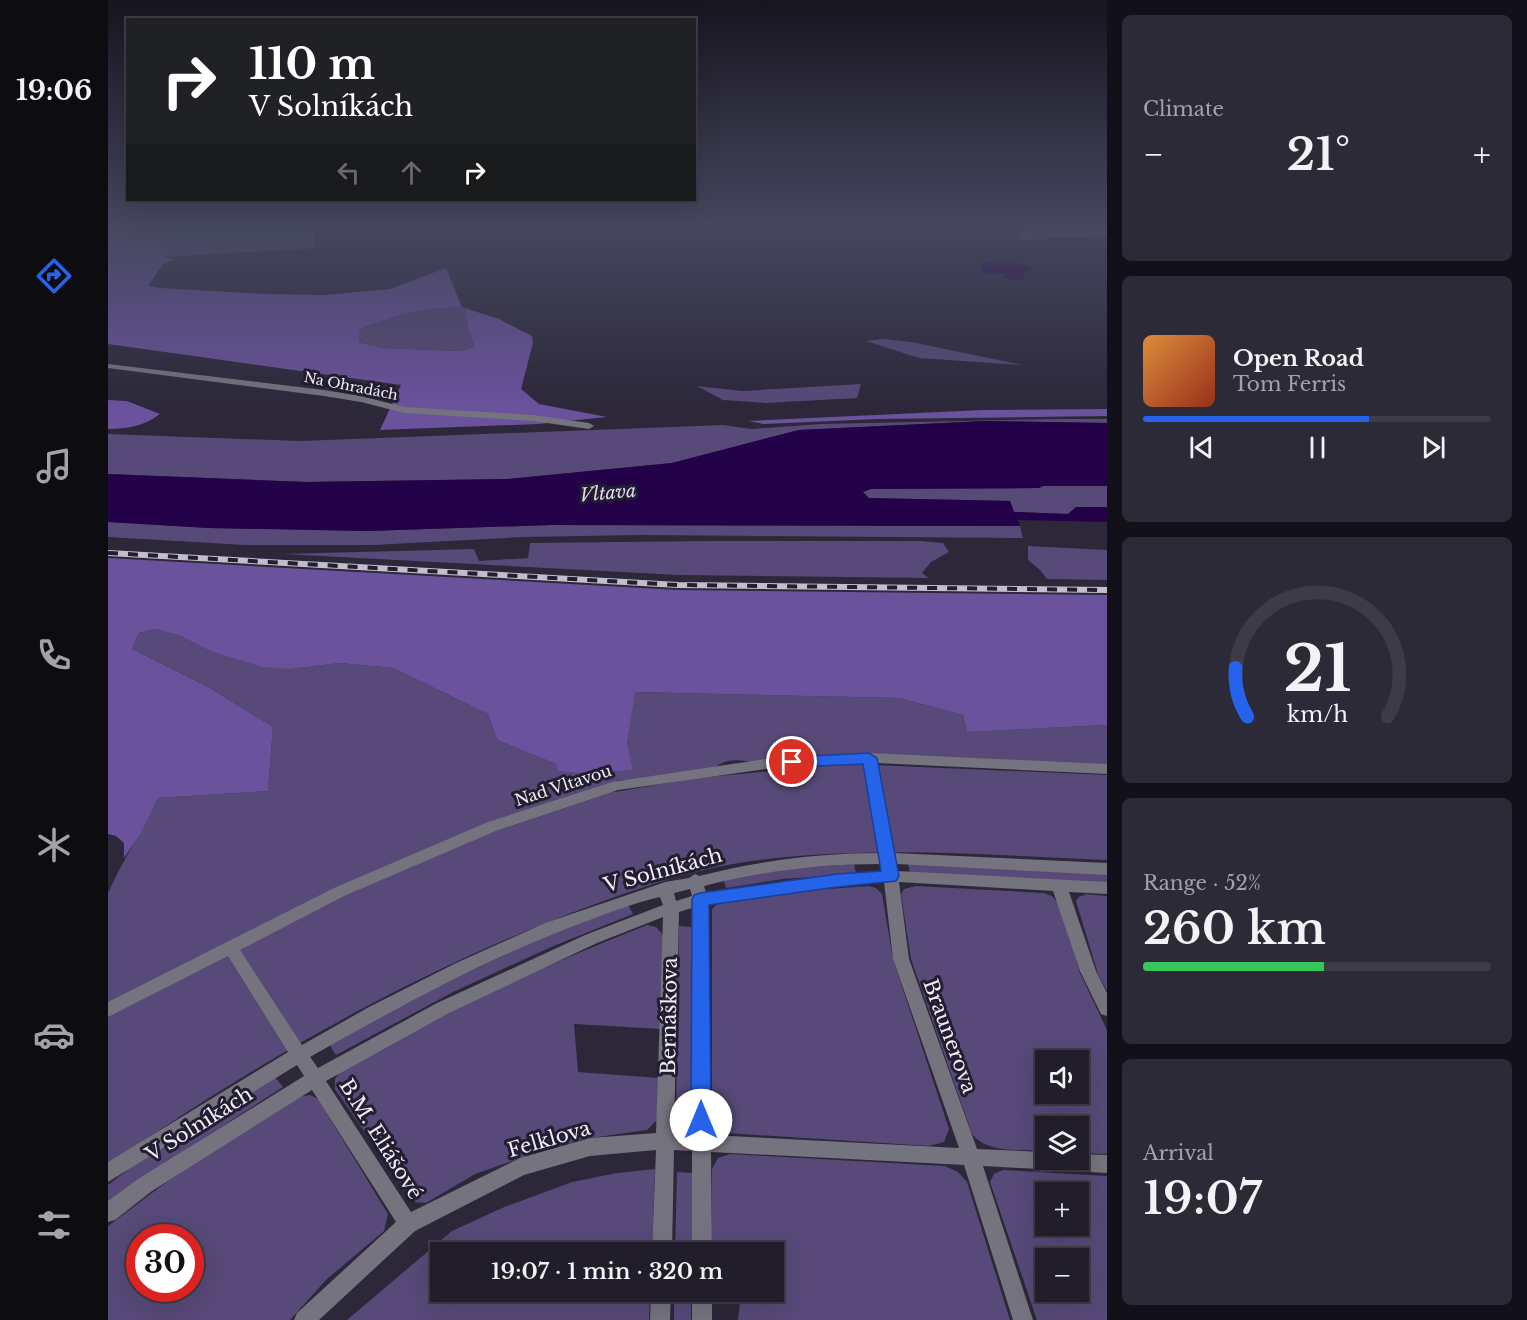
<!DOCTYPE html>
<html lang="en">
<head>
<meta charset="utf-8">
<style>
  body { margin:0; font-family:"Libre Baskerville",serif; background:#2d2a37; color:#f1f3f6; height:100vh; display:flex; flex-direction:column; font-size:22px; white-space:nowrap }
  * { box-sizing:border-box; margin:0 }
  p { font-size:20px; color:#a2a2a9 }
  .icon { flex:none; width:33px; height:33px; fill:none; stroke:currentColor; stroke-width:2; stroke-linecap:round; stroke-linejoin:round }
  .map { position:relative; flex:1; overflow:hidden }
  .drawer { display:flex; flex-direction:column; gap:15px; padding:15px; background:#121018; width:420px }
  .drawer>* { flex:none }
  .hud { position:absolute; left:18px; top:18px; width:570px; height:183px; border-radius:0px; box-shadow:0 6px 24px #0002,0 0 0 2px #3e3b47; background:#202124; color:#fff; overflow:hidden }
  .fabs { position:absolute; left:927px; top:1050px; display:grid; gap:12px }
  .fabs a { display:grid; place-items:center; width:54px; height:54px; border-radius:0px; background:#211d2b; box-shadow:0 6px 24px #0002,0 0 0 2px #3e3b47; font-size:30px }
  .speed { position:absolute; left:18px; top:1224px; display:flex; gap:12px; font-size:30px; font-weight:700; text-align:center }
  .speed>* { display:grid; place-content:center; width:78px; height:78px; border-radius:50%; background:#211d2b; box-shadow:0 6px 24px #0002,0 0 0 2px #3e3b47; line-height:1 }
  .speed .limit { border:9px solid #d22; background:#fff; color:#111 }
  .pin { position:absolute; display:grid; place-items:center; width:51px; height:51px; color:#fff; margin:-26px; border:3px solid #fff; border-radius:50%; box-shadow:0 2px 6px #0007 }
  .me { position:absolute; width:66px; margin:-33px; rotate:0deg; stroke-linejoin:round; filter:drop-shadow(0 0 4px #0008) }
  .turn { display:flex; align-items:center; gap:21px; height:126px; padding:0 24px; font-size:27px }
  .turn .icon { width:78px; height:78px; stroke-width:2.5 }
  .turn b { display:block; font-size:42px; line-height:51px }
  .lanes { display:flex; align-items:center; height:57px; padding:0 24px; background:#0003; justify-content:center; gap:30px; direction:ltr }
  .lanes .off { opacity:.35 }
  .big { font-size:45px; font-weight:600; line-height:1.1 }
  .drawer .card { flex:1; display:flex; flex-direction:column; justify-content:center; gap:9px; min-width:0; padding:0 21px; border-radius:9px; background:#2d2a37 }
  .drawer .dial { align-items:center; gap:0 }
  .dial svg { height:156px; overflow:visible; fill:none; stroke:#3e3b47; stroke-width:7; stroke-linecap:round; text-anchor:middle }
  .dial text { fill:#f1f3f6; stroke:none }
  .song { display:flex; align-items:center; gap:18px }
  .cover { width:72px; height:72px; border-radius:9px; background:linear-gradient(135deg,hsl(30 70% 55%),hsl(10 70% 35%)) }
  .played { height:6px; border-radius:3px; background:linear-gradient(90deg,#2563eb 65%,#3e3b47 65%) }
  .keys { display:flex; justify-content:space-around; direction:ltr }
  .heat { display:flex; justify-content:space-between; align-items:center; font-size:33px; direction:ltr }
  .charge { height:9px; border-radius:4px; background:linear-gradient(90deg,#34c759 52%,#3e3b47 0) }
  .trip { position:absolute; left:322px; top:1242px; width:354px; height:60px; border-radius:0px; background:#211d2b; box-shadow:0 6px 24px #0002,0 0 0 2px #3e3b47; font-weight:600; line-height:60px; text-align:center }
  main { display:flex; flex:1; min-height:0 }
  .tabs { display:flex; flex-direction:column; width:108px; justify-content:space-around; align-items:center; background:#0d0c11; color:#a2a2a9 }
  .tabs .icon { width:42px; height:42px }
  .tabs .current { color:#2563eb }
  .tabs b { font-size:27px; color:#f1f3f6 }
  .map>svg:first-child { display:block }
  .green { fill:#574978; fill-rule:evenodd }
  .forest { fill:#6a529d }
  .water { fill:#230249 }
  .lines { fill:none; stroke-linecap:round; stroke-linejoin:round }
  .minor { fill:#75737d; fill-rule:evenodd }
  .tertiary { fill:#75737d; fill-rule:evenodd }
  .rail-casing { stroke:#c2becc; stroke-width:6 }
  .rail { stroke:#221d2f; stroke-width:4; stroke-dasharray:10; stroke-linecap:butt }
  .route { fill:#2563eb; stroke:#184099; stroke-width:1.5 }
  .labels { text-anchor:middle; stroke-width:6; stroke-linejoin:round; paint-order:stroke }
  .far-street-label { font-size:14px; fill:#f1eefa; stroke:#221d2f }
  .street-label { font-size:16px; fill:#f1eefa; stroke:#221d2f }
  .water-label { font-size:18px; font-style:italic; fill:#e0dbf0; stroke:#221d2f }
  .near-street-label { font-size:20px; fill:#f1eefa; stroke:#221d2f }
</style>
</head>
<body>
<main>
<nav class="tabs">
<b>19:06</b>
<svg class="icon current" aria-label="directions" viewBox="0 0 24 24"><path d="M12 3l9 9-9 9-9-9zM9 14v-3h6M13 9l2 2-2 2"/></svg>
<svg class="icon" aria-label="music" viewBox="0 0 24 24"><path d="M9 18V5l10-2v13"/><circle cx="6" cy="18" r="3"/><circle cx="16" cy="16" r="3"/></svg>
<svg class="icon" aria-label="phone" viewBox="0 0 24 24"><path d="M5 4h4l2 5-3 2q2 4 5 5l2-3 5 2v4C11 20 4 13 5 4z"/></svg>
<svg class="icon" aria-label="climate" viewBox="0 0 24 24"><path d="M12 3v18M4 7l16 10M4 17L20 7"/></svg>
<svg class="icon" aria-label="car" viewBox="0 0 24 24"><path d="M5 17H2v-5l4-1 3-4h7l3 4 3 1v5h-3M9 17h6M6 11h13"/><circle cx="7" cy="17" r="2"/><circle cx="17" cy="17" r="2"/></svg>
<svg class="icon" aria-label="filters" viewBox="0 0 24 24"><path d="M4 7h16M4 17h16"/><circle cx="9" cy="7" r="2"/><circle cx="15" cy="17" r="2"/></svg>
</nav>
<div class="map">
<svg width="999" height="1320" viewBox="0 0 999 1320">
  <rect width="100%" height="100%" fill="#2c2739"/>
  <g class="green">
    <path d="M90,223h115l2,25 -150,9 -10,-19 -47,-9z"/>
    <path d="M354,307l3,1 3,21 7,18 -15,4 -77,-3 -24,-6 1,-13c40,-15 59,-20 102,-22z"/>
    <path d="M776,339l27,3 112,23 -104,-7 -53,-17z"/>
    <path d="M753,384l-4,14 -91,5 -43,-3 -26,-14 45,5z"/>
    <path d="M948,419h51v4l-122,-2 -186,9 -127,33 -164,16 -202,3 -198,-8v-40l192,7 423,-16 28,4 70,-5z"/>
    <path d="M935,486h64v21h-31l-8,7 -54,-2 -4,-11 -142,-3 -6,-6 9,-3 168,-1z"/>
    <path d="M0,522l101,6 158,3 184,-6 469,1 3,12 -383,-3 -116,2 -150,8h-129l-137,-8z"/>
    <path d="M599,541h215l21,2 6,9 -18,10 -9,11 7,5 -250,-3 -396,-21 191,-5 5,12 49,-3 2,-15z"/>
    <path d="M920,546l79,4v30l-60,-1 -7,-9 -12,-10z"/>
    <path d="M47,629l23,6 30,15 83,19 49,-6 53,5 95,46 9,26 59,24 3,7 17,2 51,-29 7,-52 265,6 64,17 4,17 140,-7v42l-124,-5 -230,1c-10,-4 -29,-4 -37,4l-85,15 -9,-2 -29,8 22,4 81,-14 154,-14 257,11v85c-119,-5 -237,-15 -355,1 -65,9 -125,31 -186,54 -163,63 -315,151 -458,250v-272c15,-33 34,-63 50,-95l110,-7 5,-64 -63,-39 -78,-39 7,-16z"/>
    <path d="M746,864l2,10 -73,5 -57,9 -3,-10 58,-9z"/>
    <path d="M800,864l199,9v10l-197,-9z"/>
    <path d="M761,886l7,2 6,6 11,65 56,170 -5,13 -15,4 -202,-13 -10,-5 -5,-12v-207l7,-7 81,-11z"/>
    <path d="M808,886l128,7 8,3 7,8 21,69 27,57v124l-28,-1 -1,-27h-32l-1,25c-24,-2 -57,3 -73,-17l-61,-175 -10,-65 3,-5zM938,1060h32v34h-32z"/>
    <path d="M978,894l21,2v95l-9,-17 -22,-73 3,-4z"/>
    <path d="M520,905l5,9 -82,33 -98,45 -117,63 -7,-11 120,-63 96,-45z"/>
    <path d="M539,925l9,2 9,10 -4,92 -87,-5 4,48 81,6 -2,42 -10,10 -63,9 -52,15 -57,20 -49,29 -13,-1 -78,-113v-10l6,-8c99,-58 199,-104 306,-146z"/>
    <path d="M571,926l14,1 -1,191 -16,-1z"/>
    <path d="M167,1077l8,10 -138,89 -37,28v-19l26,-20z"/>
    <path d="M202,1095l8,4 70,115 -4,17 -57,48 -37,41h-182v-94l60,-45 126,-83zM32,1238h50v50h-50z"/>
    <path d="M622,1154l215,12 13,6 9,10 43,138h-272l3,-28h33v-40h-62v-83l6,-11z"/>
    <path d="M547,1169l-3,83h-211v40h209l-1,28h-302l105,-89 50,-23 70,-26 45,-9z"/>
    <path d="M895,1170l104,6v144h-70l-47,-138 4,-8zM938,1192h32v34h-32zM938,1258h32v34h-32z"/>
    <path d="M569,1172l15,1v79h-17z"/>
    <rect x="566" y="1292" width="17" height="28"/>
  </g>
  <g class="forest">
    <path d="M911,223h88v13l-80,4 -10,-2 9,-11z"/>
    <path d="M0,229l47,9 10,19 9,3 -11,4 -15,22 13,2 105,6 59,1 65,-6 56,-21 16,39c-43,2 -62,7 -102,22l-1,13 24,6 77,3 15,-4 -7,-18 -3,-21 34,11 33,17 1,7 -12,46 18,15 68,13 -68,7 -159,6 21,-45 -293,-41z"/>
    <path d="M0,400l19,1 33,13c-15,12 -33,15 -52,15z"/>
    <path d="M999,409v7l-229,3 -114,5 -16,-3 235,-11z"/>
    <path d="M0,558l570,32 429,5v130l-140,7 -4,-17 -64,-17 -264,-6 -8,52 6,26 -57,3 -18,-2 -2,-7 -59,-24 -9,-26 -95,-46 -53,-5 -49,6 -29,-2 -54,-17 -30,-15 -23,-6 -16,4 -7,16 78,39 63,39 -5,64 -110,7 -18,36 -16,24v-15l-8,-7 -8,-2z"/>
  </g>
  <g class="water">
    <path d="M875,262c17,3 34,-2 51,6l-12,7 3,5 -20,-1 -2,-3 4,-2 -23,-1 -4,-3z"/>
    <path d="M877,421l122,2v63h-64l-4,2 -168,1 -8,3 6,6 141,3 4,11 54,2 8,-7h31v15l-89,-2 2,6 -469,-1 -184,6 -158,-3 -101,-6v-48l198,8 202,-3 164,-16 127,-33z"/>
  </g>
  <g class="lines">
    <g class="minor">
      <path d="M0,364l216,26 37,6 43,11 129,8 56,8 5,3 -5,3 -56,-8 -129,-8 -43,-11 -37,-6 -216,-28z"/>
      <path d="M761,753l238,11v10l-230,-11 17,90 213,10v12l-211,-11 1,7 210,11v12l-38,-2 27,79 11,22v23l-6,-2 -21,-43 -27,-80 -154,-9 10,77 68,190 69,3v8h32v-6l29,1v18l-124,-7 50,154h-20l-49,-155 -253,-13 1,100h-20v-101l-18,-1 -2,102h-20l4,-102 -66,6 -66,19 -109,56 -96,89h-25l3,-7 99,-91 -84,-132 -160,101 -37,29 -7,2v-21l30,-22 166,-103 -7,-11 -189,117v-20l180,-110 -60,-96 -120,61v-15l226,-114 154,-66 124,-40 160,-24zM755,763l16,90c-60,0 -122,8 -180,23l-4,-2 -6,4 -24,4 -29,10 -91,31 -89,40 -87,44 -67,38 -62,-95 104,-54 154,-66 120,-40 154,-22zM773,864l2,7 -98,10 -79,12 -2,-7c57,-15 118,-22 177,-22zM776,882l9,77 66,189 -249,-13 -2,-230 77,-12zM582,889l2,7 -16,5 -2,-8zM552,897l3,8 -78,30 -148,68 -119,65 -8,-11c92,-52 185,-103 285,-139 21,-8 43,-16 65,-21zM584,908v226l-18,-1 5,-221zM555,917l-7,216 -66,5 -70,20 -109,54 -85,-131 123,-68 148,-70z"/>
      <path d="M543,1292h20l-1,28h-20z"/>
      <rect x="584" y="1292" width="20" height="28"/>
    </g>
    <path class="tertiary" d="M58,223l-3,2 -55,3v-4z"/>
    <defs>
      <path id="rail" d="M0,553l570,32 429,5"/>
    </defs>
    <use href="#rail" class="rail-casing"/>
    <use href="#rail" class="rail"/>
  </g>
  <linearGradient id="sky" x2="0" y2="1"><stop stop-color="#18151f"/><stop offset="0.55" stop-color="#45475f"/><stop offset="1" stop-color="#45475f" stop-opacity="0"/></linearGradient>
  <rect width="999" height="408" fill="url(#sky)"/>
  <path class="route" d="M761,753l8,5 22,118 -3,5 -59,6 -128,18 2,215 -3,7 -7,3 -7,-3 -3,-7 1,-220 2,-5 6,-2 137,-19 44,-3 -18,-107 -71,3 -8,-5 8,-5z"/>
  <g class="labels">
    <g class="far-street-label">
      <text transform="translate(243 386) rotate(11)" y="5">Na Ohradách</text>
    </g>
    <g class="street-label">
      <text transform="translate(455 785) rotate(-18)" y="6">Nad Vltavou</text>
    </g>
    <g class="water-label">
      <text transform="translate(500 493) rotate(-5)" y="6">Vltava</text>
    </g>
    <g class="near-street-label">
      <text transform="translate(555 870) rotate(-15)" y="7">V Solníkách</text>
      <text transform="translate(561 1016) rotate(-89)" y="7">Bernáškova</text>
      <text transform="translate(842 1036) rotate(70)" y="7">Braunerova</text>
      <text transform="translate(91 1124) rotate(-32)" y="7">V Solníkách</text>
      <text transform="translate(273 1139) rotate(58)" y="7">B.M. Eliášové</text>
      <text transform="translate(441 1139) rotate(-16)" y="7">Felklova</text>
    </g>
  </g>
</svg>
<div class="fabs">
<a><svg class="icon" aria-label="sound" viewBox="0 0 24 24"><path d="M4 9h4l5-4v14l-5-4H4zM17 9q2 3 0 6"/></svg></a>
<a><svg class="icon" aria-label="layers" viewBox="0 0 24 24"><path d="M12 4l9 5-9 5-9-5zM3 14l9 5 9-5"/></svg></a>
<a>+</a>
<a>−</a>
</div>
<div class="speed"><div class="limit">30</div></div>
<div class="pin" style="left:684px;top:762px;background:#d93025"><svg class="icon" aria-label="arrive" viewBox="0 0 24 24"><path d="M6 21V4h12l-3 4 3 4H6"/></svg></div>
<svg class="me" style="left:593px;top:1120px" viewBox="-20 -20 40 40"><circle r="19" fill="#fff"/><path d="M0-13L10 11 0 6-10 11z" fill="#2563eb"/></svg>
<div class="trip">19:07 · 1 min · 320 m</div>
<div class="hud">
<div class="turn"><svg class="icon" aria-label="right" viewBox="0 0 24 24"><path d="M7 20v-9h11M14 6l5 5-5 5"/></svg><div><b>110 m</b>V Solníkách</div></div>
<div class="lanes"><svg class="icon off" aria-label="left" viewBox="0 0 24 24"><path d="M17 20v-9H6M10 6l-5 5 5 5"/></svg><svg class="icon off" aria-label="ahead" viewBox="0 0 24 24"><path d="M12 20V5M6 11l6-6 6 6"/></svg><svg class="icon" aria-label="right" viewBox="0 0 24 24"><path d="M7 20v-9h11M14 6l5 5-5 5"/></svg></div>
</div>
</div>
<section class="drawer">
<div class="card"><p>Climate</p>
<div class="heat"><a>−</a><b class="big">21°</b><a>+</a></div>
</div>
<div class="card">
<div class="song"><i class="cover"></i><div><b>Open Road</b><p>Tom Ferris</p></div></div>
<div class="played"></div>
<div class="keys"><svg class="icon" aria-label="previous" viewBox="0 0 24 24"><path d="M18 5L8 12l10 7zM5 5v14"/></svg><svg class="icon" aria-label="pause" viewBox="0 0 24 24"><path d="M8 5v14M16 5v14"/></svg><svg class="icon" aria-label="next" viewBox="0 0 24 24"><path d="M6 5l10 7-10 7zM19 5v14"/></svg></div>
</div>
<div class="card dial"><svg viewBox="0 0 100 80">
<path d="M14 69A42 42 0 1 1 86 69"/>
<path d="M14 69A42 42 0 0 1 8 44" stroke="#2563eb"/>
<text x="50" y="56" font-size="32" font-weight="700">21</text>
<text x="50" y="72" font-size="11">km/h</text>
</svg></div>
<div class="card"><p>Range · 52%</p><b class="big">260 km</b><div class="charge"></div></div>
<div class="card"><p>Arrival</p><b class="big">19:07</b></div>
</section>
</main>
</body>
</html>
